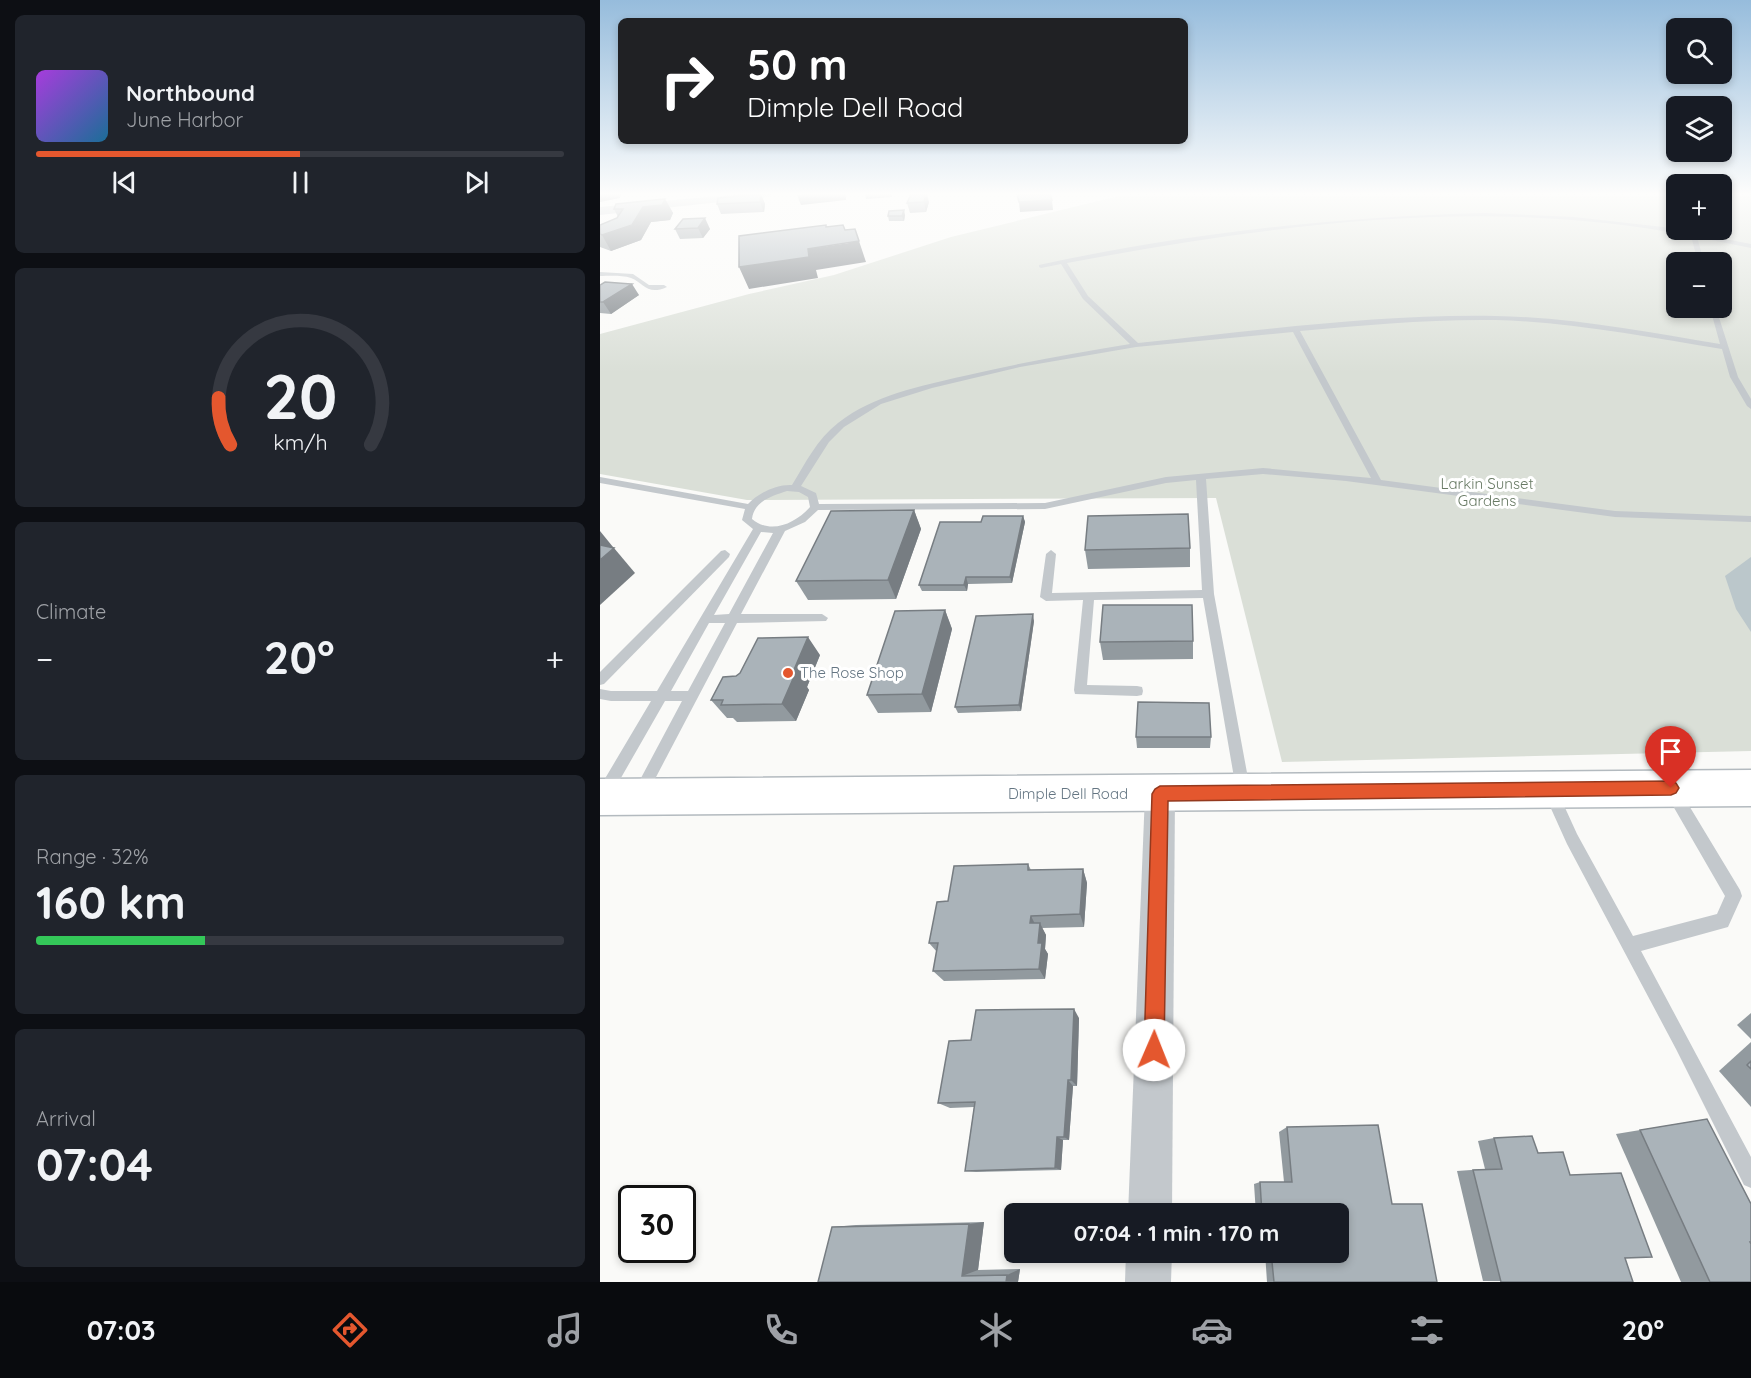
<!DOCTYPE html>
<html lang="en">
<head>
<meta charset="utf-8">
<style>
  body { margin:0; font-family:Quicksand,sans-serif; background:#20242c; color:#f1f3f6; height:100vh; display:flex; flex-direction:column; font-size:22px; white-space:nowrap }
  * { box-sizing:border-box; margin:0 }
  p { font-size:20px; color:#9ea1a6 }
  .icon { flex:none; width:33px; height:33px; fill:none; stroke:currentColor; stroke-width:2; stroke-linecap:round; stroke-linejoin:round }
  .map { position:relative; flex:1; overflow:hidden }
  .sheet { display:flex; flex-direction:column; gap:15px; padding:15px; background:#0d0f14; width:600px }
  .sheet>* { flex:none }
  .banner { position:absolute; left:18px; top:18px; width:570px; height:126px; border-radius:9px; box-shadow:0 3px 9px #0003; background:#202124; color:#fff; overflow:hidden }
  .fabs { position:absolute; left:1066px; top:18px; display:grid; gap:12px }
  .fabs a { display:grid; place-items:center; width:66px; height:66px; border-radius:9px; background:#171b24; box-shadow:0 3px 9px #0003; font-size:30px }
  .speed { position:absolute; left:18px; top:1185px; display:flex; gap:12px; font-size:30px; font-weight:700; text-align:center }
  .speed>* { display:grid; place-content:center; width:78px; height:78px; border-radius:50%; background:#171b24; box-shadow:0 3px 9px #0003; line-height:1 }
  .speed .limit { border:3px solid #111; border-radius:9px; background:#fff; color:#111 }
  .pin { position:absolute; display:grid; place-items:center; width:51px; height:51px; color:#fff; margin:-62px -26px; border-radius:50% 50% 50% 0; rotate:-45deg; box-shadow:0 0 6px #0007 }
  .pin .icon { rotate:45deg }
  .me { position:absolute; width:66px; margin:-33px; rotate:1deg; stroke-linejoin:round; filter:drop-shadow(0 0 4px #0008) }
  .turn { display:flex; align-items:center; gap:21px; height:126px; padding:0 30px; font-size:27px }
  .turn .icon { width:78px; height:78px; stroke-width:2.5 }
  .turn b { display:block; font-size:42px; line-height:51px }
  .big { font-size:45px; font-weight:700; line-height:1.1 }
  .sheet .widget { flex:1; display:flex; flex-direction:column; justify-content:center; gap:9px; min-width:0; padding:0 21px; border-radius:9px; background:#20242c }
  .sheet .dial { align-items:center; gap:0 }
  .dial svg { height:156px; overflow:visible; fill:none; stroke:#363941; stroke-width:7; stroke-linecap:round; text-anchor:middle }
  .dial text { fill:#f1f3f6; stroke:none }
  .song { display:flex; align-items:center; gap:18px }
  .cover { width:72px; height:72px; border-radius:9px; background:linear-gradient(135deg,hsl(280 70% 55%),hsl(200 70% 35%)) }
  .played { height:6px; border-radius:3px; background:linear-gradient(90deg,#e4572e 50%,#363941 50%) }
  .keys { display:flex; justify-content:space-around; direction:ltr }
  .heat { display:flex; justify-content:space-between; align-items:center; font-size:33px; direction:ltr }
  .charge { height:9px; border-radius:4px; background:linear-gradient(90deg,#34c759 32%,#363941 0) }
  .trip { position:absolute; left:404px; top:1203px; width:345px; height:60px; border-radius:9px; background:#171b24; box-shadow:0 3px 9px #0003; font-weight:700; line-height:60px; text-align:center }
  .dock { display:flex; height:96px; justify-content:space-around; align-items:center; background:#090b0e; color:#9ea1a6 }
  .dock .icon { width:42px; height:42px }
  .dock .active { color:#e4572e }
  .dock b { font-size:27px; color:#f1f3f6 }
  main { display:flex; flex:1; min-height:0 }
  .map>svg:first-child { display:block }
  .green { fill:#dadfd7; fill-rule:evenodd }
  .water { fill:#bbc7cb }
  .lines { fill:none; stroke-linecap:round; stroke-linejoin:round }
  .secondary-casing { stroke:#b3babf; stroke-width:3 }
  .lane { fill:#c3c8cc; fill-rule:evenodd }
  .street { fill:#c3c8cc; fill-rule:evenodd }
  .secondary { fill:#fff; fill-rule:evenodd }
  .wall { fill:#929a9f }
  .shaded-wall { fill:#777d82 }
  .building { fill:#aab3b9; stroke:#777d82; stroke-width:1.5 }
  .route { fill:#e4572e; stroke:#94391e; stroke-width:1.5 }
  .poi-dot { fill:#e4572e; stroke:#fff; stroke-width:2 }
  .labels { text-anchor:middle; stroke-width:6; stroke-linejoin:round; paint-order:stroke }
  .park-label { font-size:15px; fill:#687a64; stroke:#fff }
  .poi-label { font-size:15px; fill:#657683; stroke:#fff; text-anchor:start }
  .street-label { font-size:15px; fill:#657683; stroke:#fff }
</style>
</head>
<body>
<main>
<section class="sheet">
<div class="widget">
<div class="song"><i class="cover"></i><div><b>Northbound</b><p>June Harbor</p></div></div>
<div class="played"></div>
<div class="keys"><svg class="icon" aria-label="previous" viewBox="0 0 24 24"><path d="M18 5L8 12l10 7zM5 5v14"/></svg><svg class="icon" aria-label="pause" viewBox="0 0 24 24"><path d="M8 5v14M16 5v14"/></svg><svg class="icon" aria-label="next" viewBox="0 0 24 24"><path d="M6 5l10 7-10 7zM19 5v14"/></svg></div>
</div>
<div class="widget dial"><svg viewBox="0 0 100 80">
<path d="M14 69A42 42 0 1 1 86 69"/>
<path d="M14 69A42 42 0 0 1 8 45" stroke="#e4572e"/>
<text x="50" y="56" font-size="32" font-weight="700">20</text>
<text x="50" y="72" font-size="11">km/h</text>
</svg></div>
<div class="widget"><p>Climate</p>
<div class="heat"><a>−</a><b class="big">20°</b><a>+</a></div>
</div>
<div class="widget"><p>Range · 32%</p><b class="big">160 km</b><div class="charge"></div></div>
<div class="widget"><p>Arrival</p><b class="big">07:04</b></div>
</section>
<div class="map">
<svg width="1151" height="1282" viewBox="0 0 1151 1282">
  <rect width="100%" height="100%" fill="#fafaf8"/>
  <path class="green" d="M527,194h550v36h45v-36h29v557l-469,11 -66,-264 -469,2 -147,-26v-140l149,-40 85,-19 117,-38zM1077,262h45v46h-45z"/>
  <path class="water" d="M1151,557v75l-15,-23 -11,-33z"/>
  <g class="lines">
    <defs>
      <path id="secondary" d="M1151,770v36l-1151,9v-36z"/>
    </defs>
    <use href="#secondary" class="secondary-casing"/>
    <g class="lane">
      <path d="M885,213l89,4 89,10 88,17v4l-54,-11 7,25h-6l-7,-26c-206,-41 -421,-11 -624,27l21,33 50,47c118,-12 238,-29 357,-27 76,1 151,16 225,28l-10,-36h6l22,69 13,22v10l-4,-3 -17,-29 -8,-28c-75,-12 -151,-27 -226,-29 -66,-1 -131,5 -196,11l81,149 234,31 136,5v6l-136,-5 -269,-36 -83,-7 -57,5 8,115 36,195 -2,5 -5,1 -5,-1 -2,-5 -33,-191 -109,2 -7,85 50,1 5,1 1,4 -1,4 -5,1 -62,-2 -1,-4 9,-90 -37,1 -6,-4 6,-43 5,-4 5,4 -4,39 150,-3 -6,-110 -30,3 -121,26 -227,1 -13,12 -20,9 -44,83h81l6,4 -2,3 -89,2 -92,175 -5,2 -5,-2 -2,-5 49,-92h-17l-55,96 -5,2 -5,-2v-10l51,-86h-40l-11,-2v-10l11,2h46l96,-162 -11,-9 3,-11 -145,-26v-6l148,27c10,-11 29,-20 44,-19 13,-21 25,-46 46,-62 36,-28 82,-37 126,-47 55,-13 111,-23 166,-32l-47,-45 -22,-35 -20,4 -2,-1v-2c147,-32 296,-48 446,-52zM693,332l78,146 -108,-10 -97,9 -121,26 -226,1 -3,-11 -15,-7 28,-44 15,-15 37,-23 51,-16 88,-21 116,-20zM187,491l12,1 9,5 2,10c-14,16 -39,28 -58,12 2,-18 20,-23 35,-28zM161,532l12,1 -44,81 -15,1zM109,623h16l-37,68h-17z"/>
      <path d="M0,272l33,2 16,11h15l3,2c-20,9 -23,-4 -36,-9 -9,-3 -22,-2 -31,-2z"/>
      <path d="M125,550l5,4 -1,3 -125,127 -4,1v-13l121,-121z"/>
      <path d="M951,786l5,2 21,46 56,102 84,-22 8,-18 -56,-97 -2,-5 2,-5 5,-2 5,2 61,101 2,6 -14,31 -87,24 110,206v31l-7,-3 -68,-136 -109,-205 -23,-51 2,-5z"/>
    </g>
    <g class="street">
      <path d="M138,194h35l-6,3 -167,18v-8z"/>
      <path d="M560,780l11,4 4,10 -3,420h-44l17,-420 4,-10z"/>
      <path d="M526,1252h46l-1,30h-46z"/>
    </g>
    <use href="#secondary" class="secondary"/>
  </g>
  <g class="wall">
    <path d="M161,194l4,10 -1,8 -43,2 -4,-10z"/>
    <path d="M65,199l8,14 -3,7 -19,2 -10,18 -30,11 -11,-4v-22l17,-7 1,-1 -4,-8z"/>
    <path d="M329,202l-3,10 -16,1 -3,-10z"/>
    <path d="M305,215l-1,6h-15l-1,-5z"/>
    <path d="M83,219l27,10 -7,9 -23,1 -5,-10z"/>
    <path d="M0,285l39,10 -28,19 -11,-1z"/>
    <path d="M314,510l7,19 -25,70 -88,1 -12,-19z"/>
    <path d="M423,516l2,6 -13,61 -44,1 -1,7h-45l-3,-6 62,-63z"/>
    <path d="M590,548v19l-102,2 -3,-19z"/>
    <path d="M345,610l7,19 -21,83 -53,1 -11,-18z"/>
    <path d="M434,621l-13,90 -63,2 -3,-6z"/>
    <path d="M593,641v18l-90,1 -3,-18z"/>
    <path d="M220,655l-13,32 2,3 -13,31 -59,1 -4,-4h-6l-16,-18 25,-24z"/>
    <path d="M536,737h75l-1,11h-73z"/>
    <path d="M428,864l3,6 52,-1 4,14 -3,44 -42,1 4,7 -1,14 3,5 -3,25 -101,2 -11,-10 4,-19 -8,-9 19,-42z"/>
    <path d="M1151,1013v26l-14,-14z"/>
    <path d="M479,1018l-2,68h-4l-4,54h-6l-2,30 -85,2 -11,-1 9,-64 -24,1 -12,-5 33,-63z"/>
    <path d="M1151,1042v65l-32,-36z"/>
    <path d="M1107,1119l43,123 1,40h-70l-65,-148z"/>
    <path d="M687,1127l105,77h30l15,78h-170l-2,-30h73v-38h-82l-2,-30 6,-2h24l-5,-50z"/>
    <path d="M894,1138l44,15 32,22 55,83 8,24 -150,-1 -26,-110 28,-2 -7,-28z"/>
    <path d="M384,1222l-6,48 42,-1 -2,13h-200l14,-55 24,-2z"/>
  </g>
  <g class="shaded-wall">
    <path d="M0,194h21l-1,4 -20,4z"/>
    <path d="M161,194l4,10 -1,8 -4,-10z"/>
    <path d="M212,194h34v6l-45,5 -4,-10z"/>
    <path d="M265,194h31h-4v3l-26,2z"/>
    <path d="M326,194h1l2,8 -3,10 -2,-10z"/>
    <path d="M65,199l8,14 -3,7 -19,2 -10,18 -30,11 -9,-16 41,-28z"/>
    <path d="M452,200l1,10 -33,2 -1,-10z"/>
    <path d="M304,210l1,5 -1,6 -2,-5z"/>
    <path d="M105,218l5,11 -7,9 -5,-10z"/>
    <path d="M255,229l11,33 -50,8 2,8 -69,11 -10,-22 69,-18 41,-6z"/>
    <path d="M32,284l7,11 -28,19 -8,-12z"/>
    <path d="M314,510l7,19 -25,70 -8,-19z"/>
    <path d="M423,516l2,6 -13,61 -2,-6z"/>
    <path d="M0,531l13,16 -13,11z"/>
    <path d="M14,548l21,25 -35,32v-45z"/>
    <path d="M366,577l2,7 -1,7 -3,-6z"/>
    <path d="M345,610l7,19 -21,83 -9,-18z"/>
    <path d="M433,614l1,7 -13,90 -2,-6z"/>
    <path d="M208,637l12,18 -13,32 2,3 -13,31 -14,-17 11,-32z"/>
    <path d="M483,869l4,14 -3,44 -4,-13z"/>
    <path d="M431,916l6,12 -7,-5z"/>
    <path d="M440,923l6,12 -1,14 3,5 -3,25 -6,-10 -1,-26z"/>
    <path d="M474,1009l5,9 -2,68 -6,-6z"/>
    <path d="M468,1080l5,6 -4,54 -5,-3z"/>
    <path d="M457,1137l6,3 -2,30 -6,-2z"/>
    <path d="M384,1222l-6,48 -16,6 7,-52z"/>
    <path d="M420,1269l-2,13h-12l1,-7z"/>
  </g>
  <g class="building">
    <path d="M161,194l-1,8 -43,2 1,-6z"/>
    <path d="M311,194h15l-2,8 -17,1z"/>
    <path d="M417,194h33l2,6 -33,2z"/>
    <path d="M65,199l-3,6 -19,2 -11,18 -30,10 -2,-1v-9l17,-7 6,-9h-9l2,-5z"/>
    <path d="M304,210l-2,6h-14l1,-5z"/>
    <path d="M105,218l-7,10 -23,1 8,-10z"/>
    <path d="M226,225v2l17,-2 2,5 10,-1 4,12 -51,8 1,8 -70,10v-31z"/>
    <path d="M5,282l27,2 -29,18h-3v-17z"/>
    <path d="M314,510l-26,70 -92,1 35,-70z"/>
    <path d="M588,514l2,34 -105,2 3,-34z"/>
    <path d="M383,516h40l-13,61h-44l-2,8h-45l21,-63h41z"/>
    <path d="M0,545l14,3 -14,12z"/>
    <path d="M503,605h89l1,36 -93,1z"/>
    <path d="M345,610l-23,84 -55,1 28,-84z"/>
    <path d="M433,614l-14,91 -64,2 21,-91z"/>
    <path d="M208,637l-15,35h3l-14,32 -61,1 2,-5h-12l12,-23 13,-1 4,-3 18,-35z"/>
    <path d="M538,702l71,1 2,34h-75z"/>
    <path d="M428,864v6l55,-1 -3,45 -49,2 -1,7h10l-2,20h4l-3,26 -106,2 5,-28h-9l8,-41 11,-1 6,-35z"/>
    <path d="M474,1009l-3,71h-3l-4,57h-7l-2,31 -90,3 10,-69 -37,1 11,-62 22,-1 5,-30z"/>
    <path d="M1151,1061v8l-4,-4z"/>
    <path d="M1107,1119l44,85v38h-1l1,2v38h-41l-70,-152z"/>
    <path d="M778,1125l14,79h30l15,78h-163l-3,-30h67v-38h-76l-2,-32h32l-5,-55z"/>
    <path d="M932,1136l6,17 25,-1 7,23 51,-2 31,84 -27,1 8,24h-132l-28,-112 29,-1 -8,-31z"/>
    <path d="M369,1224l-7,52 45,-1 -1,7h-188l14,-55z"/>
  </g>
  <linearGradient id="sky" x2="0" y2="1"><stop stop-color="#96bcdc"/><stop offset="0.52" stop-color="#fdfdfc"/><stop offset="1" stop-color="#fdfdfc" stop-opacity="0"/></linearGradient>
  <rect width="1151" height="373" fill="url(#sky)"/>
  <path class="route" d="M1071,781l5,2 3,5 -3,5 -5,2 -503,6 -4,249 -3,8 -7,3 -7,-3 -3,-8 8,-256 3,-5 5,-3z"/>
  <circle class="poi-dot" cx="188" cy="673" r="6"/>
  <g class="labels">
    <g class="park-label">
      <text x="887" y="489">Larkin Sunset<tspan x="887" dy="17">Gardens</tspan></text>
    </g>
    <g class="poi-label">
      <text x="200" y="678">The Rose Shop</text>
    </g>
    <g class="street-label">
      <text x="468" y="799">Dimple Dell Road</text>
    </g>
  </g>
</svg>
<div class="fabs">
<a><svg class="icon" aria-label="search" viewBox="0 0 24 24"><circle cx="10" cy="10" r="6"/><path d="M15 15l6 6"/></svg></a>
<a><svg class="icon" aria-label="layers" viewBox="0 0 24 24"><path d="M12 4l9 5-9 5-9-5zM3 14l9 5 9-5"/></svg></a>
<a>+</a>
<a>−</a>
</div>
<div class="speed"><div class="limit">30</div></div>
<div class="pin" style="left:1071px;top:788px;background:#d93025"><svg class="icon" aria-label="arrive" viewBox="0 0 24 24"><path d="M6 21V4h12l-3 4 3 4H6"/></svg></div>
<svg class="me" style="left:554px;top:1050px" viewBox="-20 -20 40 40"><circle r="19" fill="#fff"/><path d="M0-13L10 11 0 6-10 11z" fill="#e4572e"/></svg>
<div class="trip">07:04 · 1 min · 170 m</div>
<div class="banner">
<div class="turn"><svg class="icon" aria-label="right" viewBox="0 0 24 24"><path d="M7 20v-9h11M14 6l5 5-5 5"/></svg><div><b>50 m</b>Dimple Dell Road</div></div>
</div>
</div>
</main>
<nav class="dock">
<b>07:03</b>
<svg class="icon active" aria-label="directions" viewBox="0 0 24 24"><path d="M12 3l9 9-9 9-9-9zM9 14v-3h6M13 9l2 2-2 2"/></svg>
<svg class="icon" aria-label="music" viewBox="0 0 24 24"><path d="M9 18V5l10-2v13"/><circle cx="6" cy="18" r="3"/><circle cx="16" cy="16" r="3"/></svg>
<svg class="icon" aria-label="phone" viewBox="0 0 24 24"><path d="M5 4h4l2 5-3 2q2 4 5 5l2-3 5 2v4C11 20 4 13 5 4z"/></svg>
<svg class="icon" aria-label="climate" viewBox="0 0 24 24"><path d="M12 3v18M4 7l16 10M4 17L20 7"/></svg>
<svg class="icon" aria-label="car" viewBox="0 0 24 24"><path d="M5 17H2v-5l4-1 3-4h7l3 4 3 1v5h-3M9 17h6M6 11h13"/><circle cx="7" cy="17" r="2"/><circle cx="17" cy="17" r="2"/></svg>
<svg class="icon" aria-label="filters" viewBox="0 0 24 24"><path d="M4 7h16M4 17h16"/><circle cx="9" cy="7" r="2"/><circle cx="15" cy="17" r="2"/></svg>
<b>20°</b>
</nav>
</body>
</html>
